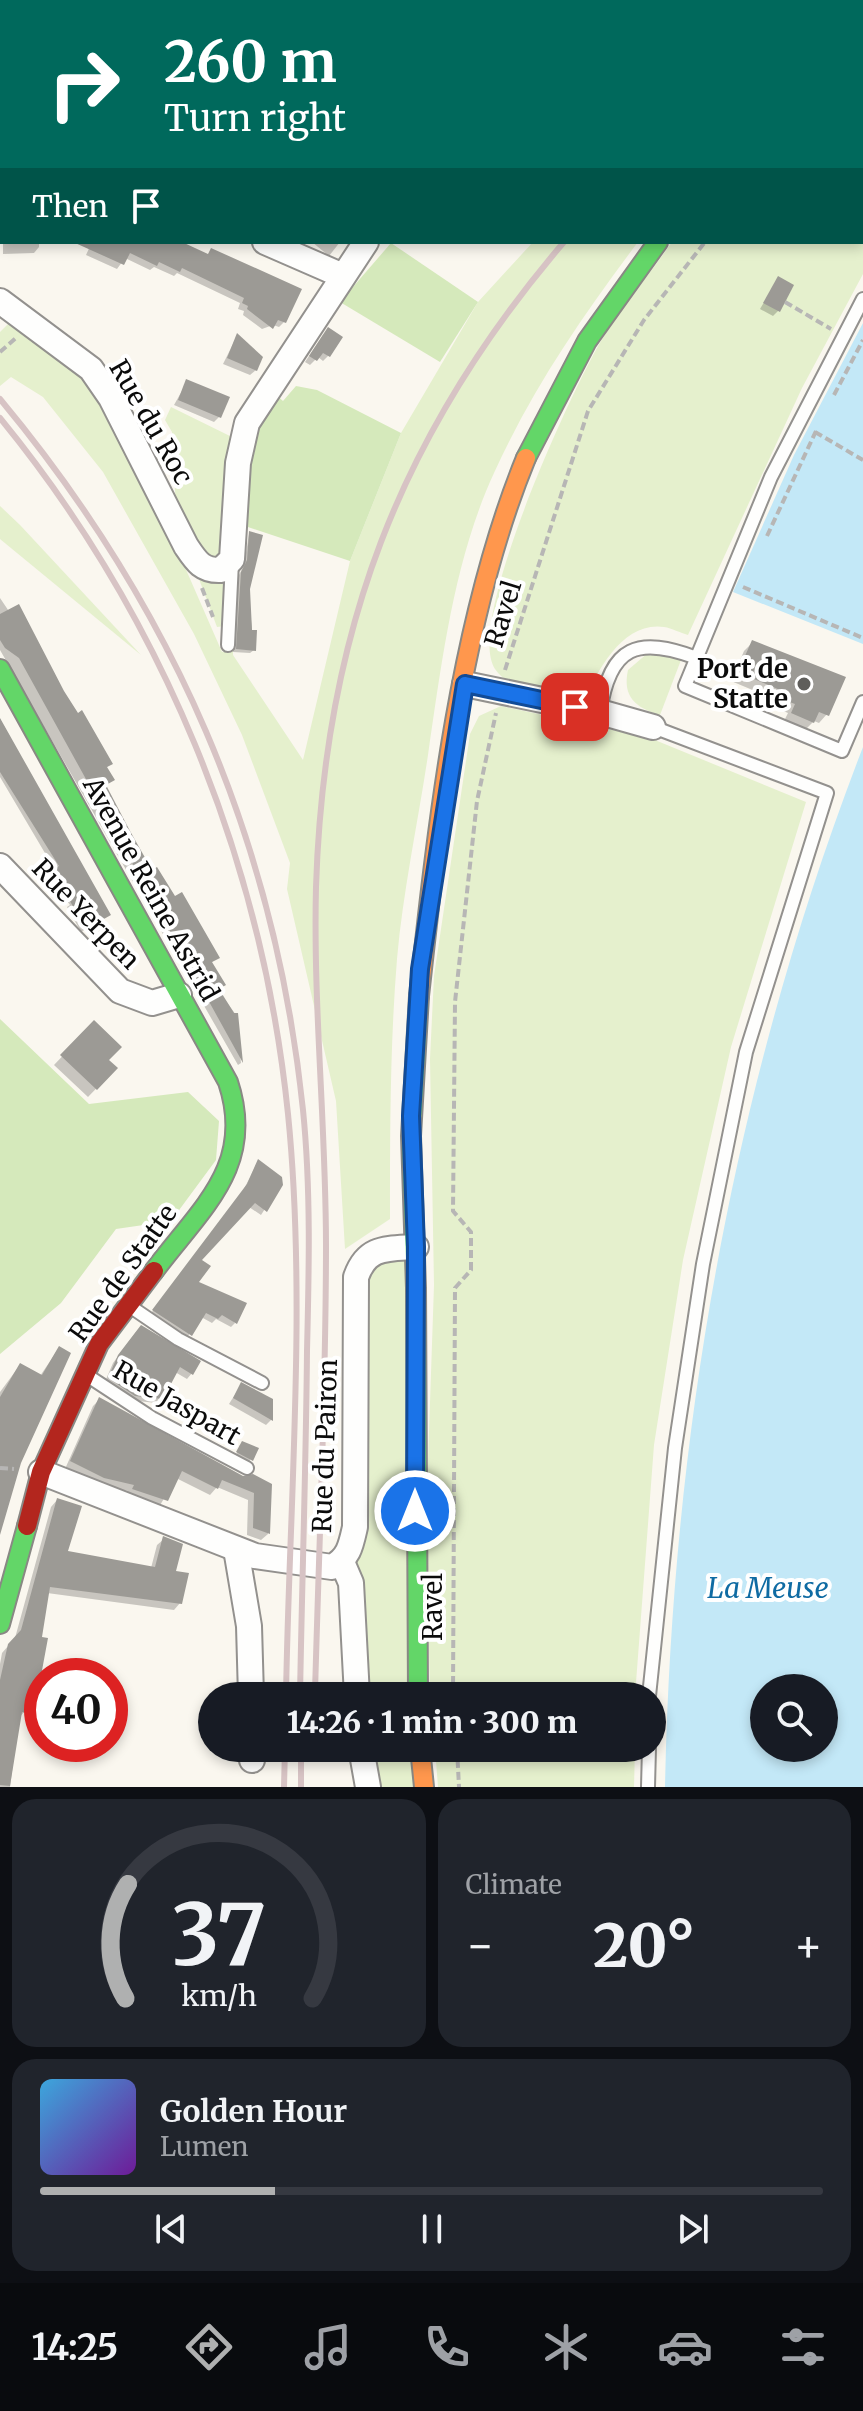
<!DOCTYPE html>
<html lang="en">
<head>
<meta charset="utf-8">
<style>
  body { margin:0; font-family:Merriweather,serif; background:#20242c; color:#f1f3f6; height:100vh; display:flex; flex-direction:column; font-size:30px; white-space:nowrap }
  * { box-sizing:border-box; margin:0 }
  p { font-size:26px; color:#9ea1a6 }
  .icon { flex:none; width:44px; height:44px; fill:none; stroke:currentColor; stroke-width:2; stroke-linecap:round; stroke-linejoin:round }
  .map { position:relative; height:1787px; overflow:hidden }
  .drawer { display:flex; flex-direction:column; gap:12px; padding:12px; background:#0d0f14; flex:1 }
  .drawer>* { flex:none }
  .guide { position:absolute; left:0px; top:0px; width:864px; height:244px; box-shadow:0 4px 12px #0003; background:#00695c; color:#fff; overflow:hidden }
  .buttons { position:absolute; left:750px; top:1674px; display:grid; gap:16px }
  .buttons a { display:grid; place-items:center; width:88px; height:88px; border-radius:50%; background:#171b24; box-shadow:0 4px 12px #0003; font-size:40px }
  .speed { position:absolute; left:24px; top:1658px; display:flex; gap:16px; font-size:40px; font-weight:700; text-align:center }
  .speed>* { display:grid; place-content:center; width:104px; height:104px; border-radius:50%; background:#171b24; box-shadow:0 4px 12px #0003; line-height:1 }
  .speed .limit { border:12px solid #d22; background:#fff; color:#111 }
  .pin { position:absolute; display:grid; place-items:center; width:68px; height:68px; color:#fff; margin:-34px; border-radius:16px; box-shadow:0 4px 12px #0006 }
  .me { position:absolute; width:88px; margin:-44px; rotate:0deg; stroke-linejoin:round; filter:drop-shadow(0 0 6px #0008) }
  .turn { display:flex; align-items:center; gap:28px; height:168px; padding:0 32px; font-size:36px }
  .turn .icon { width:104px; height:104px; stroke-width:2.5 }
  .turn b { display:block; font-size:56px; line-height:68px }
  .then { display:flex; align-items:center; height:76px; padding:0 32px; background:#0003; gap:16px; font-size:30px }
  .big { font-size:60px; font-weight:800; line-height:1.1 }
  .drawer .widget { flex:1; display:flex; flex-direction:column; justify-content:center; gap:12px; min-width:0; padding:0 28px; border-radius:24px; background:#20242c }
  .drawer .dial { align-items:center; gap:0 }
  .dial svg { height:208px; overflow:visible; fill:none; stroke:#363941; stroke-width:7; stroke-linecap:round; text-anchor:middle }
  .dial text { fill:#f1f3f6; stroke:none }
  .song { display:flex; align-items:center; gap:24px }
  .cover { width:96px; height:96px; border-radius:12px; background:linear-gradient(135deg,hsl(200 70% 55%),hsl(280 70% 35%)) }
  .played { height:8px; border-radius:4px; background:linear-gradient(90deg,#afb0b0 30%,#363941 30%) }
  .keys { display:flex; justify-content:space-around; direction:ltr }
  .heat { display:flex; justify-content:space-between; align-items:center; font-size:44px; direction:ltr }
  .drawer .tiles { flex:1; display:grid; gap:12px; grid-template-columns:1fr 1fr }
  .widget:last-child { grid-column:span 2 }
  .trip { position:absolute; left:198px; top:1682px; width:468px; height:80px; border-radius:40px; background:#171b24; box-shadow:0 4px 12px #0003; font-weight:800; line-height:80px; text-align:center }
  .tab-bar { display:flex; height:128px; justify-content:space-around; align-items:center; background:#090b0e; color:#9ea1a6 }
  .tab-bar .icon { width:56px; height:56px }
  .tab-bar .on { color:#afb0b0 }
  .tab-bar b { font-size:36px; color:#f1f3f6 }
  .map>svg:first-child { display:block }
  .green { fill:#e5f0cd }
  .forest { fill:#d5e9bb }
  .water { fill:#c3e8f7; fill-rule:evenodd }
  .shadow { fill:#0003 }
  .building { fill:#9c9a95 }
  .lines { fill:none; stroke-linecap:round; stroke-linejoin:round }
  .lane-casing { stroke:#93918e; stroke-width:16 }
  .street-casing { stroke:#93918e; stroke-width:28 }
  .fast-casing { stroke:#898884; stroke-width:22 }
  .slow-casing { stroke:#898884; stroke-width:22 }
  .jam-casing { stroke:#898884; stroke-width:22 }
  .path { stroke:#b7b6b5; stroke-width:4; stroke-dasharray:8 4; stroke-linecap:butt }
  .lane { stroke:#fefefd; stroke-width:12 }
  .street { stroke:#fefefd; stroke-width:24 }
  .fast { stroke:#63d668; stroke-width:18 }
  .slow { stroke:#ff974d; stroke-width:18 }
  .jam { stroke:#b3261e; stroke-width:18 }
  .rail { stroke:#d7c3c4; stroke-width:6 }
  .route-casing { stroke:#114b97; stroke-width:20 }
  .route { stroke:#1a73e8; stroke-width:14 }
  .poi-dot { fill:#5f5e5b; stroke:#fff; stroke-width:3 }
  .labels { text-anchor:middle; stroke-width:8; stroke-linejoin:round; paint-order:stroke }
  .street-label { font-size:26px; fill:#0b0b0b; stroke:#fff }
  .poi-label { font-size:26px; font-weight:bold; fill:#0b0b0b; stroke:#fff; text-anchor:end }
  .water-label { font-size:28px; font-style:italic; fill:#0f6ba3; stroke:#fff }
</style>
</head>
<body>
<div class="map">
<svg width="863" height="1787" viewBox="0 0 863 1787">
  <rect width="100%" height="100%" fill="#faf7ef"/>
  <g class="green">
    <path d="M863,70v204l-61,114 -114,247c-8,-2 -16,-7 -24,-8 -40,-6 -66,42 -79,72 -27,-5 -73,-5 -90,-30 -31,-46 77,-279 106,-328 21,-34 48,-66 71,-99h190z"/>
    <path d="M533,242h105c-55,73 -106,147 -144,231 -40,87 -52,187 -66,282 -10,67 -25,136 -31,204 -7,86 -7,173 -7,260l-45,30 -9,-148 -49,-212 3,-26 -48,-128 -48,-101 -91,-162 -60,-75 -32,-20 -11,9v-54l14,-14 67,57 16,20 73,138 52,119 11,-3v6l70,105 47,-199 51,-128 77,-131z"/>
    <path d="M171,407l63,31 -7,106 -10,14 -11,-2 -30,-46 -4,-78 -7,-12z"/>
    <path d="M0,506l20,19 121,130 -141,-116z"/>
    <path d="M196,571l30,5 -2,50 -7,1z"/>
    <path d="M649,652l32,8 -21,55c-24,-7 -38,-18 -32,-45z"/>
    <path d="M501,706l149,32 156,64 -75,245 -48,213 -29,185 -19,251h-205l-4,-176 8,-235 -4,-226 4,-83 36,-242 9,-18z"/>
    <path d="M416,1247l2,449h-61l-8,-143 13,-293z"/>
    <path d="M361,1748h59l5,39h-57z"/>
    <path d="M435,1748h200l-1,39h-196z"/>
  </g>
  <g class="forest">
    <path d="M391,243l87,59 -38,60 -100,-60z"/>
    <path d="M296,386l21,4 84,43 -51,128 -111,-37 2,-83 31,-50 11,10z"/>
    <path d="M0,1019l89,85 99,-12 31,29 -3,39 -45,61 -55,8 -55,74 -61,51z"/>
  </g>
  <g class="water">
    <path d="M863,323v321l-130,-52 61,-137z"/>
    <path d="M863,747v1040h-198c7,-356 69,-707 198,-1040zM764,1688h60v60h-60z"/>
  </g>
  <g class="shadow">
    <path d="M3,242h36v5l-5,6 -31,1z"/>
    <path d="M92,242h85l107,80 -5,5 -6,-2 -11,4 -19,-14 1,-4 -6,-2 2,-6 -63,-30 -3,3 -20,-9 -4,3 -25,-12 -8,11 -31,-14z"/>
    <path d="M312,242h28l-11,14z"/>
    <path d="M778,279v32l-5,5 -13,-7z"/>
    <path d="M323,335l5,21 -5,5 -5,-4 -8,8 -5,-3z"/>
    <path d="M237,336l19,34 -6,5 -27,-11z"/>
    <path d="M187,382l33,34 -6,6 -40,-17z"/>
    <path d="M249,534l-1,55 6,61 -4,3 -17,-1 5,-75 6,-12z"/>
    <path d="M0,598l111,165 -5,5 6,12 -7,6 47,86 65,85 -6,6 12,22 -5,5 18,25 5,48 -3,2 -238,-415z"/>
    <path d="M752,643l75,71 -8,9 -5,-2 -9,9 -21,-9 4,-8 -14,-6 -2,-9 -41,-17 13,-30z"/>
    <path d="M0,719l108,196 -27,17 -14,-25 3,-2 -22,-30 7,-5 -55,-93z"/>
    <path d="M44,877l17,23 -3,1 -16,-22z"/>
    <path d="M94,1023l13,37 8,9 -27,28 -34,-32z"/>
    <path d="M258,1161l23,23 -20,31 -12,-8 -50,54 -3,22 39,40 -4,4 -15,-8 -4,4 -11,-6 -15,22 -37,-23 94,-125z"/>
    <path d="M136,1332l56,41 -5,6 -12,-7 -19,31 -27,-3 -25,-16 9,-21z"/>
    <path d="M59,1348l-59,123v-79l20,-27 20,11z"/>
    <path d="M241,1385l30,15v20l-5,5 -37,-21z"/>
    <path d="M99,1400l143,78 28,7 -2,49 -7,6 -14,-5 1,-35 -31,-13 -7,8 -34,-17 -17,29 -32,-11 1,-5 -31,-6 -32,-16 28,-63z"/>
    <path d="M240,1445l16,4 -7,13 -13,-7z"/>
    <path d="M57,1500l9,53 85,15 6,-23 7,-6 16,64 -6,7 -127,-17 -23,119 -5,6 -9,69h-10v-123l2,-11 13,-15 36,-131z"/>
  </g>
  <g class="building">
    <path d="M73,242h109l26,12 3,-6 91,41 -16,34 -8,-3 -5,9 -26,-20 1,-3 -6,-3 2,-5 -62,-30 -2,4 -21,-10 -2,4 -27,-13 -6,12z"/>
    <path d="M778,276l16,9 -14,27 -17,-9z"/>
    <path d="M328,327l15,10 -13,20 -7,-4 -6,8 -8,-5z"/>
    <path d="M237,333l26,24 -6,14 -30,-13z"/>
    <path d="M186,379l44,18 -9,21 -43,-18z"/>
    <path d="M249,531l14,4 -13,54 2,41h5l-1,21 -20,-2 5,-77 6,-12z"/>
    <path d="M19,604l45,87 14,22 4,-3 31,54 -6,3 8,13 -9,5 24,46 22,39 5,-3 18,29 7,-4 38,66 -8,4 14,23 -7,4 15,24h4l5,50 -224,-405 -14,-10 -5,-8v-26z"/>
    <path d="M752,640l94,37 -17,39 -10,-4 -5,11 -23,-10 4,-9 -14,-5 -1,-9 -42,-18z"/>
    <path d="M0,718l111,197 -25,14 -19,-33 -4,3 -18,-25 14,-8 -59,-94z"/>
    <path d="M94,1020l28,27 -13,13 9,8 -21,22 -37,-35z"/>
    <path d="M258,1159l24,18 1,8 -16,27 -12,-9 -53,57 9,6 -12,16 48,21 -10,21 -15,-9 -4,4 -12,-6 -14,23 -40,-26 95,-126z"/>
    <path d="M141,1325l60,36 -8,14 -13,-8 -17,32 -28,-3 -27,-18 10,-23z"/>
    <path d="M59,1346l12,7 -50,110 -21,72v-138l20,-34 22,12z"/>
    <path d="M241,1382l32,17v22l-40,-23z"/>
    <path d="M99,1397l144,79 10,-2 19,10 -2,50 -17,-6 1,-35 -32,-13 -4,9 -36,-18 -14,30 -36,-12 2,-4 -30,-7 -34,-17z"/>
    <path d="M242,1441l17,7 -6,13 -17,-9z"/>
    <path d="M57,1498l25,8 -14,45 87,16 8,-31 20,8 -7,27 13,2 -7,31 -132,-17 -8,50 6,1 -10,54 -12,21 -4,-1 -12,74 -10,-1v-105l8,-36 13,-14z"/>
  </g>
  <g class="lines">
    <defs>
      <g id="lane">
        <path d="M863,299l-92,178 -86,209 157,65 21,-49"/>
        <path d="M228,645l4,-83"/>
        <path d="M600,712c10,-67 38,-76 97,-54"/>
        <path d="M131,1307l47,32 84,44"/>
        <path d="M88,1376l64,42 95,50"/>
        <path d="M649,1696l26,-248 28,-184 43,-212 81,-259 -174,-66"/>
        <path d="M648,1787l1,-39"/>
      </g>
      <g id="street">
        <path d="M533,2l2,-2"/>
        <path d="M0,187h2"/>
        <path d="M265,242l78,34"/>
        <path d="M0,301l91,68 20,29 75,148c10,15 16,25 35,24l11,-11 6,-96 9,-40 119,-181"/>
        <path d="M465,684l135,28 53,15"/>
        <path d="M0,866l120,125 32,12 27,-8"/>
        <path d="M41,1472l214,84 77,11c17,-9 19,-22 23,-40l1,-250c11,-31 30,-28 60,-30"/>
        <path d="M236,1549l13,77 2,70"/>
        <path d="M342,1562l9,21 6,113"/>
        <path d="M252,1748v12"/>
        <path d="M361,1748l7,39"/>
      </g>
      <g id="fast">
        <path d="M862,57l1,-1"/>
        <path d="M526,458l61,-117 71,-99"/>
        <path d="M0,669l228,413c28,84 -27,126 -74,189"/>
        <path d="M0,1624l27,-98"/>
        <path d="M418,1696l-2,-408 -5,-152 8,-140"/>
      </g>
      <g id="slow">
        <path d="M419,996c19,-174 41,-377 107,-538"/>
        <path d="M420,1748l4,39"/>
      </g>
      <path id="jam" d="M27,1526l14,-54 58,-128 55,-73"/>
    </defs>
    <use href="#lane" class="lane-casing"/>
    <use href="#street" class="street-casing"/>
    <use href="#fast" class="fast-casing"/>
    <use href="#slow" class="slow-casing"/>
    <use href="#jam" class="jam-casing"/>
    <g class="path">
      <path d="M862,92l1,-1"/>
      <path d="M785,302l46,27"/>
      <path d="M0,352l16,-14"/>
      <path d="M834,395l29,-55"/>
      <path d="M815,432l48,28"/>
      <path d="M767,536l49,-105"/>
      <path d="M743,587l120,51"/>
      <path d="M202,588l11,29"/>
      <path d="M505,670l83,-259 56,-91 61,-78"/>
      <path d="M0,1468l14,1"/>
      <path d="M453,1696l2,-408 16,-18v-38l-18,-21 2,-209 22,-201 19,-88"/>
      <path d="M457,1748l2,39"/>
    </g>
    <use href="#lane" class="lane"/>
    <use href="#street" class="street"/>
    <use href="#fast" class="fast"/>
    <use href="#slow" class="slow"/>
    <use href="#jam" class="jam"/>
    <g class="rail">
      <path d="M862,3l1,-1"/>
      <path d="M0,399c173,208 275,441 303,711 8,80 6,161 4,241 -1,115 -5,230 -7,345"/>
      <path d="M0,418c162,198 262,441 288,696 19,189 1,392 -2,582"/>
      <path d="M315,1693c4,-149 11,-299 11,-448 0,-119 -13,-239 -10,-358 8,-254 83,-452 248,-645"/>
      <path d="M301,1748v39"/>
      <path d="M284,1787l1,-39"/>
    </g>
  </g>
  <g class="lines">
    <defs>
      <path id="route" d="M415,1511l1,-264 -5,-131 9,-147 45,-285 110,23"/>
    </defs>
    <use href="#route" class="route-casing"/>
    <use href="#route" class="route"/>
  </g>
  <circle class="poi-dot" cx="804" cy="684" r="8"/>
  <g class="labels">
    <g class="street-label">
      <text transform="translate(151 422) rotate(60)" y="9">Rue du Roc</text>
      <text transform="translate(503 614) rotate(-73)" y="9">Ravel</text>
      <text transform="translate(151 889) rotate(61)" y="9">Avenue Reine Astrid</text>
      <text transform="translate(86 914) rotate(46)" y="9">Rue Yerpen</text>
      <text transform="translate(123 1273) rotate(-54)" y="9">Rue de Statte</text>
      <text transform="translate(177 1403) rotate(30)" y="9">Rue Jaspart</text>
      <text transform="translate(325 1446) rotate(-88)" y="9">Rue du Pairon</text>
      <text transform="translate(433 1607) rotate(-90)" y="9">Ravel</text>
    </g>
    <g class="poi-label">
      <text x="788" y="678">Port de<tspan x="788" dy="30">Statte</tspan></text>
    </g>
    <g class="water-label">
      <text x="768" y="1598">La Meuse</text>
    </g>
  </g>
</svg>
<div class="buttons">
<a><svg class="icon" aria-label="search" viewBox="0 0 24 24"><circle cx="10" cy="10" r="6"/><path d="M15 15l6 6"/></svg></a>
</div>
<div class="speed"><div class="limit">40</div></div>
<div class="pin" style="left:575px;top:707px;background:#d93025"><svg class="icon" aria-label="arrive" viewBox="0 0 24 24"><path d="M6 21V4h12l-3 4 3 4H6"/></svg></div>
<svg class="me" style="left:415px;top:1511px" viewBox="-20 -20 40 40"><circle r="17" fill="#1a73e8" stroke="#fff" stroke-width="3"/><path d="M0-11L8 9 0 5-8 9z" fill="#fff"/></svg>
<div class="trip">14:26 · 1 min · 300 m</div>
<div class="guide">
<div class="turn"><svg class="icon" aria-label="right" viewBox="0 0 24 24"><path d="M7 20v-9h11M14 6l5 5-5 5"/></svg><div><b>260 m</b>Turn right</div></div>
<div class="then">Then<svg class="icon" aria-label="arrive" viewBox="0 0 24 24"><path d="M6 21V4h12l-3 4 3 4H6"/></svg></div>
</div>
</div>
<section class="drawer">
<div class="tiles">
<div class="widget dial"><svg viewBox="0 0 100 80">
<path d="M14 69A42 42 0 1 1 86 69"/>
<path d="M14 69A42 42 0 0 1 15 25" stroke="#afb0b0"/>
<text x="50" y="56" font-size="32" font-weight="700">37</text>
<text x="50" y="72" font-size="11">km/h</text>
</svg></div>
<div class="widget"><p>Climate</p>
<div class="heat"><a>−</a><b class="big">20°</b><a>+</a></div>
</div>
<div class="widget">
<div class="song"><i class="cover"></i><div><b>Golden Hour</b><p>Lumen</p></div></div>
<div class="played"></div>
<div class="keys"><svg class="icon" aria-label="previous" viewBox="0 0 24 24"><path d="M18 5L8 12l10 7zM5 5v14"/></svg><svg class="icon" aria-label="pause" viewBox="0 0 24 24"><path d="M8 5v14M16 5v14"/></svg><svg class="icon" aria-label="next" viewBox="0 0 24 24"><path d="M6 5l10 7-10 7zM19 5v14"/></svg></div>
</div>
</div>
</section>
<nav class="tab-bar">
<b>14:25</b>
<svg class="icon on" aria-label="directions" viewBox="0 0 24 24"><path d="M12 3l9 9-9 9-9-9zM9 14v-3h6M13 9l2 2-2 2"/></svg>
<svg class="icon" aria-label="music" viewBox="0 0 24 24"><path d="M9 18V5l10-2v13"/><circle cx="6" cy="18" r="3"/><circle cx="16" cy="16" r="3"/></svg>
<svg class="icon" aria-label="phone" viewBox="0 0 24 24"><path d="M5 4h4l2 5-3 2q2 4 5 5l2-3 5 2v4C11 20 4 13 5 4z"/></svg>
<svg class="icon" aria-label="climate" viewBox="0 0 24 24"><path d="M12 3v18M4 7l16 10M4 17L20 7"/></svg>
<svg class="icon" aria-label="car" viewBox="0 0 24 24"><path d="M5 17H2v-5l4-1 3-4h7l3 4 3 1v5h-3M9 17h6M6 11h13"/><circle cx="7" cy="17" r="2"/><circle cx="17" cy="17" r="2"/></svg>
<svg class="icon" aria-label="filters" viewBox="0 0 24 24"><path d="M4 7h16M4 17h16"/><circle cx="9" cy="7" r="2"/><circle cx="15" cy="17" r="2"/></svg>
</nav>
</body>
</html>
